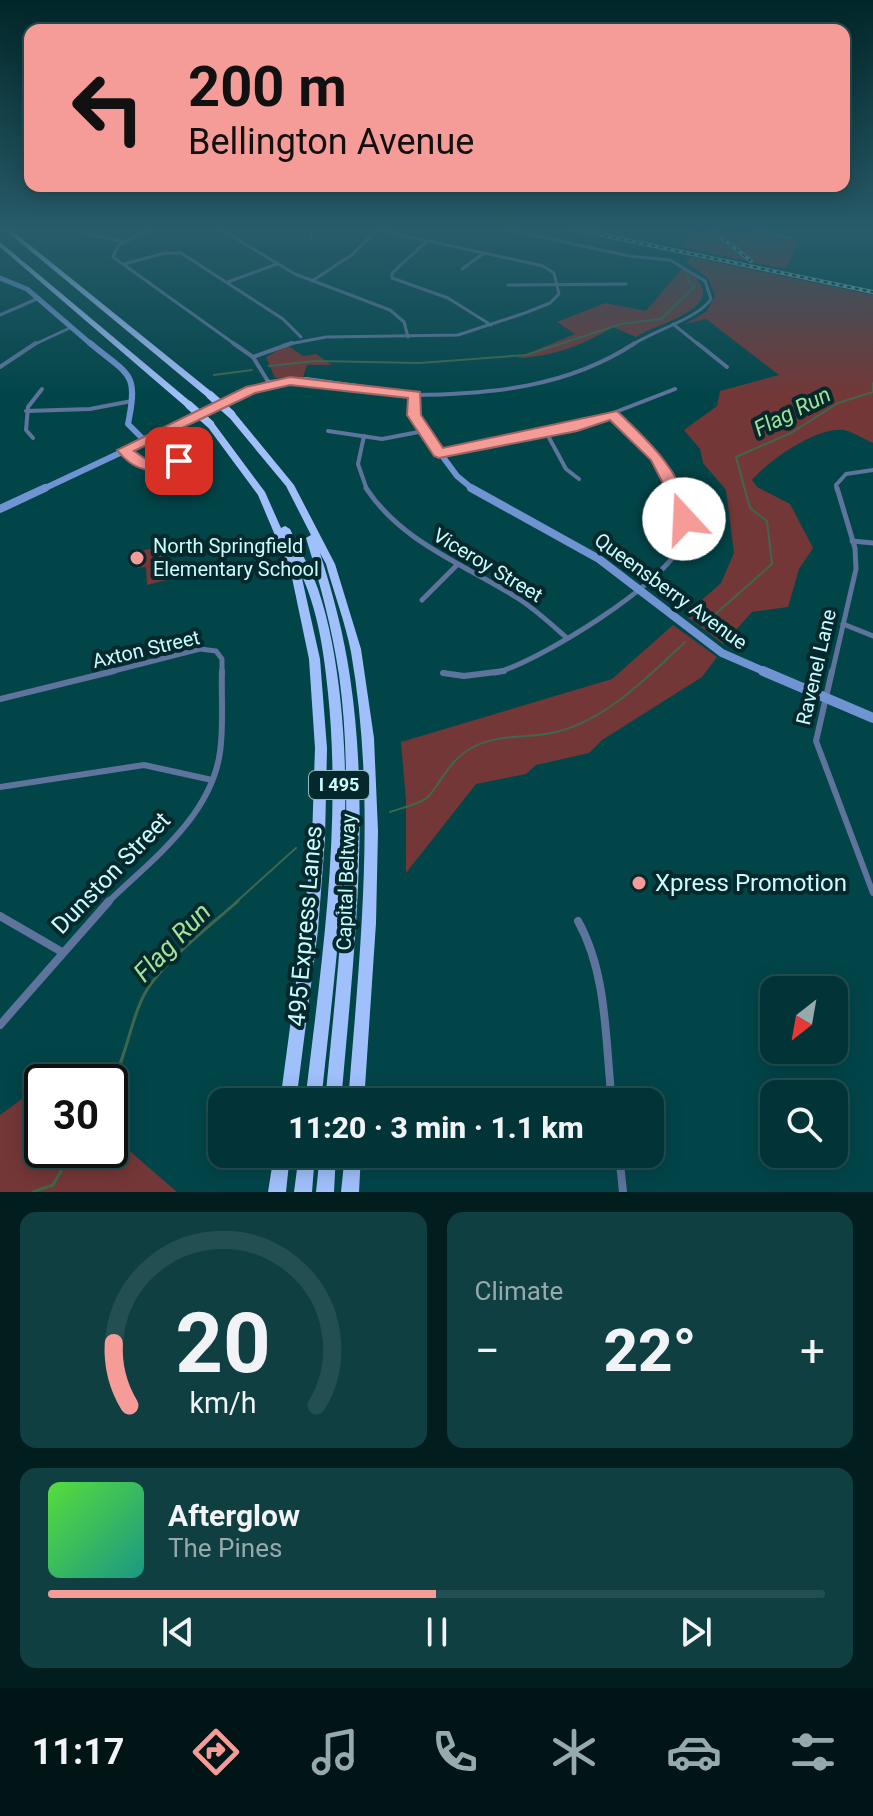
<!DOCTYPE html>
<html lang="en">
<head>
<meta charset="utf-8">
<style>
  body { margin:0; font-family:Roboto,sans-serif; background:#103f42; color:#f1f3f6; height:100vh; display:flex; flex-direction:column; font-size:30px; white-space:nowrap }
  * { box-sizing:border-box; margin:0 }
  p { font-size:26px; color:#96aaad }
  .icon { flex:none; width:44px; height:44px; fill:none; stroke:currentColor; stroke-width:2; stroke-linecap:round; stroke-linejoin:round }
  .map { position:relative; height:1192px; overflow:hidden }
  .side { display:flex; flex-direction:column; gap:20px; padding:20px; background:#011d1e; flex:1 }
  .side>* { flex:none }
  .banner { position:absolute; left:24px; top:24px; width:826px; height:168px; border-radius:16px; box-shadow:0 4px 20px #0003,0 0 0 2px #234f52; background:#f59b98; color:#111; overflow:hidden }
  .needle { width:52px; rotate:211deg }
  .tools { position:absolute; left:760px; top:976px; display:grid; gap:16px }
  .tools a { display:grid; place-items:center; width:88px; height:88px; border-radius:16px; background:#023437; box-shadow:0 4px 20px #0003,0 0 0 2px #234f52; font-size:40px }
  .speed { position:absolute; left:24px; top:1064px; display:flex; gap:16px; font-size:40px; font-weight:700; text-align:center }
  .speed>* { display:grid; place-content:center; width:104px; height:104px; border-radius:50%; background:#023437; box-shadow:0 4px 20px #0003,0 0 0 2px #234f52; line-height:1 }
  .speed .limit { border:4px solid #111; border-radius:12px; background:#fff; color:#111 }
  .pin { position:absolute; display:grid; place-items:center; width:68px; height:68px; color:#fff; margin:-34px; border-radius:16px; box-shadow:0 4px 12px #0006 }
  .me { position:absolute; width:88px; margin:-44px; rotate:340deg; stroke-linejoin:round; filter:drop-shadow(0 0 6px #0008) }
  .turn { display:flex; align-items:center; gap:28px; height:168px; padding:0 32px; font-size:36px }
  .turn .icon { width:104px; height:104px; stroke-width:2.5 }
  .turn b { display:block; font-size:56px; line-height:68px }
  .big { font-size:60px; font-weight:800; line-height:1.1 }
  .side .tile { flex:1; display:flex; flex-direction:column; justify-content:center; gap:12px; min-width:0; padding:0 28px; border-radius:16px; background:#103f42 }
  .side .dial { align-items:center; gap:0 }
  .dial svg { height:208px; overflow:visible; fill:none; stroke:#234f52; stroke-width:7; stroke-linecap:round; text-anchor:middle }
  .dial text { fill:#f1f3f6; stroke:none }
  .song { display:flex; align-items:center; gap:24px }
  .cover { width:96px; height:96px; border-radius:12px; background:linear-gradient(135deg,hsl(110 70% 55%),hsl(170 70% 35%)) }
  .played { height:8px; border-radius:4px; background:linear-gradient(90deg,#f59b98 50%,#234f52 50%) }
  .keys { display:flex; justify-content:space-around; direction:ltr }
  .heat { display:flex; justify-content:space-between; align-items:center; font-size:44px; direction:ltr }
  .side .tiles { flex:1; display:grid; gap:20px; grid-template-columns:1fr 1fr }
  .tile:last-child { grid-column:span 2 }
  .trip { position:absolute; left:208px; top:1088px; width:456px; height:80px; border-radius:16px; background:#023437; box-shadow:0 4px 20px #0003,0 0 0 2px #234f52; font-weight:800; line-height:80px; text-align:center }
  .tabs { display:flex; height:128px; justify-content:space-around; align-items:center; background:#011516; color:#96aaad }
  .tabs .icon { width:56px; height:56px }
  .tabs .active { color:#f59b98 }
  .tabs b { font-size:36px; color:#f1f3f6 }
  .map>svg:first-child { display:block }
  .green { fill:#743737 }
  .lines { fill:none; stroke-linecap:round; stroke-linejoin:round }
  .stream-far1 { stroke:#3f664e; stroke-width:2 }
  .stream { stroke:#3f664e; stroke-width:3 }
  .street-far4 { stroke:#5e749c; stroke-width:3 }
  .street-far3 { stroke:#5e749c; stroke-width:4 }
  .street-far2 { stroke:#5e749c; stroke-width:5 }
  .street-far1 { stroke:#5e749c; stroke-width:6 }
  .street { stroke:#5e749c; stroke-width:8 }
  .secondary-far3 { stroke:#7093d2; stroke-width:5 }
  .secondary-far2 { stroke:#7093d2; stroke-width:6 }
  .secondary-far1 { stroke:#7093d2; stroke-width:8 }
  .secondary { stroke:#7093d2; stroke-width:10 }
  .highway { fill:#a0c0fb; fill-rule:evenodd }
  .rail-casing { stroke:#7bb3b6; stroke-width:4 }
  .rail { stroke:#04282b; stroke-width:2; stroke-dasharray:4; stroke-linecap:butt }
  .highway-bridge { stroke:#a0c0fb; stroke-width:8 }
  .route { fill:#f59b98; stroke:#9f6563; stroke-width:2 }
  .poi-dot { fill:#f59b98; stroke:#04282b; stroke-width:3 }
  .labels { text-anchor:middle; stroke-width:8; stroke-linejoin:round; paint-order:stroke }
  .shield { fill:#04282b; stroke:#8fbcbf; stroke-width:2 }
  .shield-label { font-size:18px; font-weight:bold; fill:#cafbfe }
  .poi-label { font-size:20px; fill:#cafbfe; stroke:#04282b; text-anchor:start }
  .street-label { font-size:20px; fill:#cafbfe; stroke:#04282b }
  .water-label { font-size:22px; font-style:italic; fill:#9fe298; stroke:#04282b }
  .near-street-label { font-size:24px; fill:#cafbfe; stroke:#04282b }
  .near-poi-label { font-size:24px; fill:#cafbfe; stroke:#04282b; text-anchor:start }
  .near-water-label { font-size:26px; font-style:italic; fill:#9fe298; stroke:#04282b }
</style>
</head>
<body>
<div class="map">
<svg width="873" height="1192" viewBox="0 0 873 1192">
  <rect width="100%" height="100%" fill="#024549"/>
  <g class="green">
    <path d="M695,229h69l36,10 -14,30 -105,-22z"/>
    <path d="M691,257l182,38v148c-9,-4 -20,-11 -29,-13 -27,-4 -76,31 -92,50l5,7 33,17 23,44 -14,21 -11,38 -36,5 -29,32 -38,-29 36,-32 13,-30 -8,-63 -23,-27 -3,-14 -16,-19 33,-24 3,-15 59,-16 -73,-56 -21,5 22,-13 8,-15 -7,-18 -22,-16z"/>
    <path d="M683,267c56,39 -20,53 -47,70l-23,-10c-30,18 -61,30 -96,31l58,-24 -18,-12 48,-19 41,8z"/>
    <path d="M287,345l16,11 13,-2 16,11h-25l-4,12 -28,1 -9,-21z"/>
    <path d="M163,546l-1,18h15l1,13 -31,8 -1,-18 -9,1 -2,-16z"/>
    <path d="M673,625l44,32 -15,20 -100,63 -13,13 -53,12 -10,9 -50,10 -70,89v-73l-5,-58 211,-63z"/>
    <path d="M42,1084v66h68v-16l67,58h-177v-77z"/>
  </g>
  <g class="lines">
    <g class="stream-far1">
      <path d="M691,264l1,-5"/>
      <path d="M269,366l47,-5 104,2 106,-8 95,-31 40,-5 34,-33 -7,-4v-6"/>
      <path d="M214,375l38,-5"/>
      <path d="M703,625l69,-61 -5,-43 -17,-13 -14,-51 55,-24 47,-30 35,-11v-9"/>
      <path d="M390,812c10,-4 32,-8 39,-16 15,-19 21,-36 44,-49 28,-14 55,-8 83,-15 50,-12 93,-56 129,-90"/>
      <path d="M235,903l61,-55"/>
    </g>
    <g class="stream">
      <path d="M110,1086c16,-28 19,-59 32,-87 14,-32 69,-74 96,-98"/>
      <path d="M33,1192l20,-7 20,-35"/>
    </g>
    <g class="street-far4">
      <path d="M150,229l-32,17 -5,11 123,88"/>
      <path d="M220,229l75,45 95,36 14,12 4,15"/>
      <path d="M504,229l125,27 41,4 35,21 6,18c-12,19 -56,31 -79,46"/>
      <path d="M753,229l38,9"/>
      <path d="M84,233l40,9"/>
      <path d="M311,239l2,-10"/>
      <path d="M428,240l-36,33v5l56,20 43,27"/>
      <path d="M124,264l41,-11h16l102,66 18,18"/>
      <path d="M462,269l22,-16"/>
      <path d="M312,281l41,-27 24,-25"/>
      <path d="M228,282l49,-18"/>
      <path d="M508,285l118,-1"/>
      <path d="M0,315l39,-17"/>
      <path d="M673,324l26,21"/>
      <path d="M33,345l39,-18"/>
      <path d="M284,345l42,-8 132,-2 67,-22 25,-10 9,-9 -5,-21 -11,-7 -169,-37"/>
    </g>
    <g class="street-far3">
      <path d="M233,343l20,14 16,26"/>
      <path d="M697,343l30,24"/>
      <path d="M253,357l39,-14"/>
      <path d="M0,367l36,-24"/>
      <path d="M415,395c78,-1 153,-8 220,-52"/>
      <path d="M26,411l64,-2 42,-8"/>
      <path d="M612,414l47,47 17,29"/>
      <path d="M328,431l54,8 42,-8"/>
      <path d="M546,432l20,37 13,10"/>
      <path d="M364,436l-6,28 9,26"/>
      <path d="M33,438l-7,-8 2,-23 14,-18"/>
      <path d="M125,451c23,20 43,14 70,4l8,11"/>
      <path d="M439,453l138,-26 98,-38"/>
      <path d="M837,490l-1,-5 10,-11 27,-4"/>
    </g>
    <g class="street-far2">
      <path d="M366,488c36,55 100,77 153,111 17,11 33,26 48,39"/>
      <path d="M852,541l21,2"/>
      <path d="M422,600l34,-34"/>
      <path d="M843,624l30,12"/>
      <path d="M106,673l94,-24 16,2 6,8v14"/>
      <path d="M495,673c41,-10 175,-91 187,-132 5,-18 1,-36 -7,-53"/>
      <path d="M832,673l24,-104 -1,-21 -18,-60"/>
    </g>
    <g class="street-far1">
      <path d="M832,671l-16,70 57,152"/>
      <path d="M443,673l21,3 40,-5"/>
      <path d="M0,699l114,-28"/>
      <path d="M0,787l144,-22 68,15"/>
      <path d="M107,903c44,-43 104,-86 113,-151 4,-27 1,-55 2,-81"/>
    </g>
    <g class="street">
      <path d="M0,916l62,36"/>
      <path d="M578,921c30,54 27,121 34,181"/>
      <path d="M0,1025l109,-124"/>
      <path d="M619,1154l4,38"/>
    </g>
    <path class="secondary-far3" d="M0,278l27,11 65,56"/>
    <g class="secondary-far2">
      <path d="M90,343c39,33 49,28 38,81l16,16"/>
      <path d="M41,490l228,-107 37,-3 109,15 -3,13 3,11 42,57 17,14"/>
    </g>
    <g class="secondary-far1">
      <path d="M471,488l128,71 123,94 46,20"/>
      <path d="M0,509l45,-21"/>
    </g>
    <path class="secondary" d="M763,671l110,47"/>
    <g class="highway">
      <path d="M4,229h6l203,164v4h-6z"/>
      <path d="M0,242l192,161v4h-6l-186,-160z"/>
      <path d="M228,412h6l60,73 41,79 26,85 13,89 4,93 -2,92 -12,179h-16c12,-150 29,-301 3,-450 -6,-30 -17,-59 -25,-88l-6,-11c13,41 24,82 30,124 21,141 3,285 -9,425h-16c10,-105 23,-211 21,-317 0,-37 -2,-74 -7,-110 -7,-47 -19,-92 -33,-137l5,-3 -25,-49 -58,-70z"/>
      <path d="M207,422h6l52,70 16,36 4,-2 5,3c9,20 21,40 28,60 12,35 18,72 22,107 15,135 -5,272 -19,406h-16c16,-135 37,-273 23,-409 -4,-40 -10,-83 -27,-119l19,85 7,89 -2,91 -7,91 -22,172h-16l23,-172 9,-91 3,-91 -6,-89 -18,-86 -33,-78 -51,-69z"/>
      <path d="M274,1154h16l-4,38h-18z"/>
      <path d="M299,1154h16l-3,38h-18z"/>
      <path d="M320,1154h16l-2,38h-18z"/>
      <path d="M345,1154h16l-2,38h-18z"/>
    </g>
    <defs>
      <g id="rail">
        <path d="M573,229l300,63"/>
        <path d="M711,229l40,32"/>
      </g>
    </defs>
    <use href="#rail" class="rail-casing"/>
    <use href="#rail" class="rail"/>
    <g class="highway-bridge">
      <path d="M210,395l21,19"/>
      <path d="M189,405l21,19"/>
    </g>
  </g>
  <linearGradient id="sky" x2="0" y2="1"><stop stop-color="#012628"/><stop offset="0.58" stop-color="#285c6a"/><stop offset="1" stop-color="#285c6a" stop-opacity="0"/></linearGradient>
  <rect width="873" height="396" fill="url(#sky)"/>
  <path class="route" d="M290,377l130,15 1,23 22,33 174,-37c34,32 64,61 76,108l-9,6 -5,-2 -7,-22 -21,-41 -41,-40 -33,11 -138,27 -5,-2 -27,-41 1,-17 -118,-13 -35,8 -121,58 16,11 35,-5v7c-28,11 -49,10 -68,-14l129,-63z"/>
  <g class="poi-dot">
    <circle cx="137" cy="558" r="8"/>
    <circle cx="639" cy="883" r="8"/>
  </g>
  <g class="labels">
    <rect class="shield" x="309" y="771" width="60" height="28" rx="6"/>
    <g class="shield-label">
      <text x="339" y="791">I 495</text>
    </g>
    <g class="poi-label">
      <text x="153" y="553">North Springfield<tspan x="153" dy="23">Elementary School</tspan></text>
    </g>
    <g class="street-label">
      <text transform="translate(488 565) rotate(31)" y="7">Viceroy Street</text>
      <text transform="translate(671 591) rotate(36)" y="7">Queensberry Avenue</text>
      <text transform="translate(146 649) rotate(-13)" y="7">Axton Street</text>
      <text transform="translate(816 667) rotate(-77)" y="7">Ravenel Lane</text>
      <text transform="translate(346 882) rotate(-88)" y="7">Capital Beltway</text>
    </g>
    <g class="water-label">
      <text transform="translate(792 411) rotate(-27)" y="8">Flag Run</text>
    </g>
    <g class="near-street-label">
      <text transform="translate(111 873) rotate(-46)" y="8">Dunston Street</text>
      <text transform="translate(305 926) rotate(-85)" y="8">495 Express Lanes</text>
    </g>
    <g class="near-poi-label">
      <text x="655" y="891">Xpress Promotion</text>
    </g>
    <g class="near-water-label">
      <text transform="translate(172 942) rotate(-46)" y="9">Flag Run</text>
    </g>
  </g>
</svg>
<div class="tools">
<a><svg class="needle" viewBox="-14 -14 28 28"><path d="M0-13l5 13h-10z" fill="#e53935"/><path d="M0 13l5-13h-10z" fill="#96aaad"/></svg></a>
<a><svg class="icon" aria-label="search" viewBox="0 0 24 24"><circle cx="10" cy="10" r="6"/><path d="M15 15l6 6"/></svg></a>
</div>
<div class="speed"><div class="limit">30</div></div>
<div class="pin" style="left:179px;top:461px;background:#d93025"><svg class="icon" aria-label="arrive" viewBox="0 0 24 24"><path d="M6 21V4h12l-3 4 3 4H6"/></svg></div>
<svg class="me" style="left:684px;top:519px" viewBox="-20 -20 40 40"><circle r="19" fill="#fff"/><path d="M0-13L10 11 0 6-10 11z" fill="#f59b98"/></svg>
<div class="trip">11:20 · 3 min · 1.1 km</div>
<div class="banner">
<div class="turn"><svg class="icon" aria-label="left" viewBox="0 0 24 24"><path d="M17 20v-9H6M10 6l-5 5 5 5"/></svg><div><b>200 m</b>Bellington Avenue</div></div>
</div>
</div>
<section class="side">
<div class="tiles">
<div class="tile dial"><svg viewBox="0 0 100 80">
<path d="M14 69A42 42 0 1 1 86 69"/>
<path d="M14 69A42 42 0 0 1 8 45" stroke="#f59b98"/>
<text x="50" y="56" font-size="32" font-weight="700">20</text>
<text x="50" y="72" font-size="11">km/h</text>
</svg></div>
<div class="tile"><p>Climate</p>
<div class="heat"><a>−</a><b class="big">22°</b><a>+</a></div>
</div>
<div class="tile">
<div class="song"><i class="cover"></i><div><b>Afterglow</b><p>The Pines</p></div></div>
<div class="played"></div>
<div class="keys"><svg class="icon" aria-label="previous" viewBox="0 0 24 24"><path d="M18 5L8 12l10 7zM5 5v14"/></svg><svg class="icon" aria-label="pause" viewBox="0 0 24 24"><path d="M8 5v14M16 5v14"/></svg><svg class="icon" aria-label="next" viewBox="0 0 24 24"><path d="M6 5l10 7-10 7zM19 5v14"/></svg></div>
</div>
</div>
</section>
<nav class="tabs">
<b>11:17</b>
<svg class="icon active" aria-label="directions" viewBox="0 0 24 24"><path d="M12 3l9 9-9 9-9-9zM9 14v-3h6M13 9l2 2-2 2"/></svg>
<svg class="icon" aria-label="music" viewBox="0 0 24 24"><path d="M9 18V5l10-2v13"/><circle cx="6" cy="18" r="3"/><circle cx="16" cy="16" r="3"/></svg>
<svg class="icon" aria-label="phone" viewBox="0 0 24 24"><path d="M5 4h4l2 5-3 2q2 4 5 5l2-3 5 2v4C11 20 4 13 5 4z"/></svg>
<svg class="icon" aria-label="climate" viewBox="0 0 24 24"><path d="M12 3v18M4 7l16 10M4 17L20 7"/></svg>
<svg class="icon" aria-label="car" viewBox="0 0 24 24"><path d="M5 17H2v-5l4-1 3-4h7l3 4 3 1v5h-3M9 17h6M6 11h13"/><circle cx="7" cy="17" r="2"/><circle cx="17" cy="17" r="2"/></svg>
<svg class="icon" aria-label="filters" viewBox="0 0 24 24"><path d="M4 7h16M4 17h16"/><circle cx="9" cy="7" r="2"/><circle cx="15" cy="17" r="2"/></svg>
</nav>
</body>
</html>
